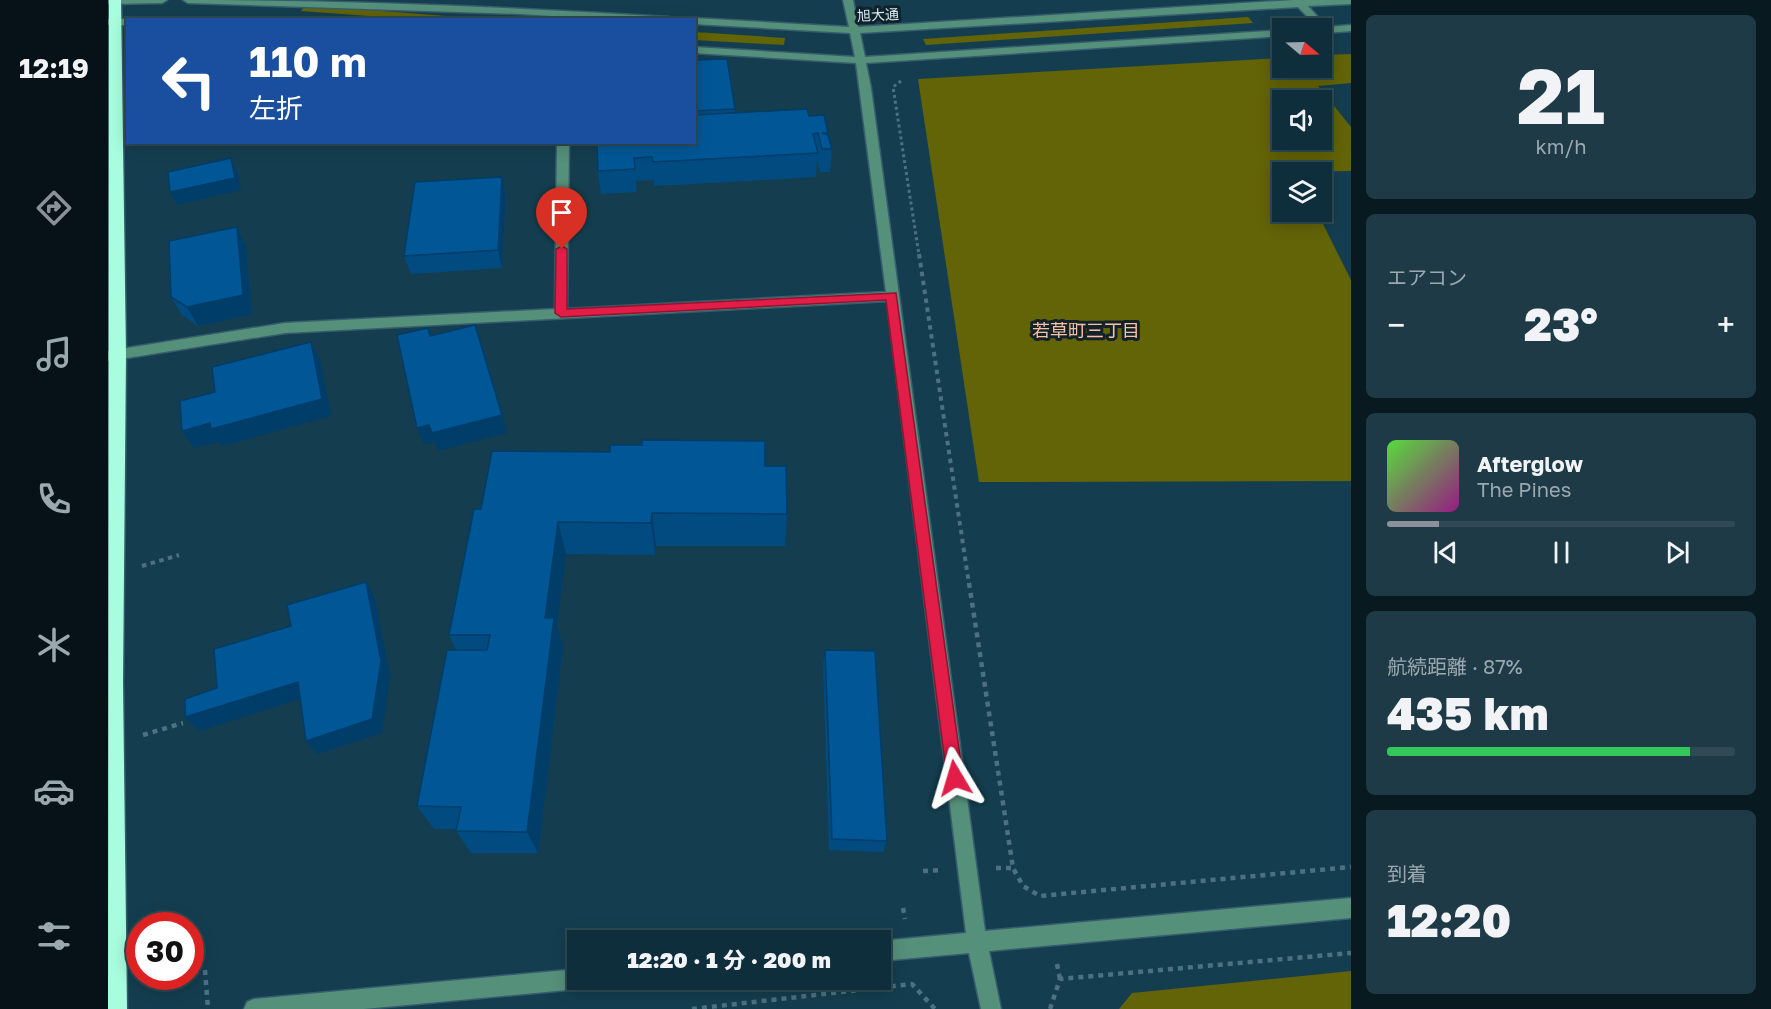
<!DOCTYPE html>
<html lang="ja">
<head>
<meta charset="utf-8">
<style>
  body { margin:0; font-family:"Golos Text","Noto Sans JP",sans-serif; background:#1d3a46; color:#f1f3f6; height:100vh; display:flex; flex-direction:column; font-size:22px; white-space:nowrap }
  * { box-sizing:border-box; margin:0 }
  p { font-size:20px; color:#9ba8af }
  .icon { flex:none; width:33px; height:33px; fill:none; stroke:currentColor; stroke-width:2; stroke-linecap:round; stroke-linejoin:round }
  .map { position:relative; flex:1; overflow:hidden }
  .panel { display:flex; flex-direction:column; gap:15px; padding:15px; background:#081920; width:420px }
  .panel>* { flex:none }
  .top-card { position:absolute; left:18px; top:18px; width:570px; height:126px; border-radius:0px; box-shadow:0 3px 15px #0003,0 0 0 2px #2f4a55; background:#1a4fa0; color:#fff; overflow:hidden }
  .needle { width:39px; rotate:109deg }
  .fabs { position:absolute; left:1164px; top:18px; display:grid; gap:12px }
  .fabs a { display:grid; place-items:center; width:60px; height:60px; border-radius:0px; background:#0f2e3b; box-shadow:0 3px 15px #0003,0 0 0 2px #2f4a55; font-size:30px }
  .speed { position:absolute; left:18px; top:912px; display:flex; gap:12px; font-size:30px; font-weight:700; text-align:center }
  .speed>* { display:grid; place-content:center; width:78px; height:78px; border-radius:50%; background:#0f2e3b; box-shadow:0 3px 15px #0003,0 0 0 2px #2f4a55; line-height:1 }
  .speed .limit { border:9px solid #d22; background:#fff; color:#111 }
  .pin { position:absolute; display:grid; place-items:center; width:51px; height:51px; color:#fff; margin:-62px -26px; border-radius:50% 50% 50% 0; rotate:-45deg; box-shadow:0 0 6px #0007 }
  .pin .icon { rotate:45deg }
  .me { position:absolute; width:66px; margin:-33px; rotate:353deg; stroke-linejoin:round; filter:drop-shadow(0 0 4px #0008) }
  .turn { display:flex; align-items:center; gap:21px; height:126px; padding:0 24px; font-size:27px }
  .turn .icon { width:78px; height:78px; stroke-width:2.5 }
  .turn b { display:block; font-size:42px; line-height:51px }
  .big { font-size:45px; font-weight:800; line-height:1.1 }
  .panel .card { flex:1; display:flex; flex-direction:column; justify-content:center; gap:9px; min-width:0; padding:0 21px; border-radius:9px; background:#1d3a46 }
  .panel .dial { align-items:center; gap:0 }
  .dial b { font-size:78px; line-height:1 }
  .song { display:flex; align-items:center; gap:18px }
  .cover { width:72px; height:72px; border-radius:9px; background:linear-gradient(135deg,hsl(110 70% 55%),hsl(310 70% 35%)) }
  .played { height:6px; border-radius:3px; background:linear-gradient(90deg,#8c9099 15%,#2f4a55 15%) }
  .keys { display:flex; justify-content:space-around; direction:ltr }
  .heat { display:flex; justify-content:space-between; align-items:center; font-size:33px; direction:ltr }
  .charge { height:9px; border-radius:4px; background:linear-gradient(90deg,#34c759 87%,#2f4a55 0) }
  .trip { position:absolute; left:459px; top:930px; width:324px; height:60px; border-radius:0px; background:#0f2e3b; box-shadow:0 3px 15px #0003,0 0 0 2px #2f4a55; font-weight:800; line-height:60px; text-align:center }
  main { display:flex; flex:1; min-height:0 }
  .tabs { display:flex; flex-direction:column; width:108px; justify-content:space-around; align-items:center; background:#061218; color:#9ba8af }
  .tabs .icon { width:42px; height:42px }
  .tabs .selected { color:#8c9099 }
  .tabs b { font-size:27px; color:#f1f3f6 }
  .map>svg:first-child { display:block }
  .green { fill:#636308; fill-rule:evenodd }
  .lines { fill:none; stroke-linecap:round; stroke-linejoin:round }
  .minor-casing { stroke:#365d6d; stroke-width:3 }
  .highway-casing { stroke:#365d6d; stroke-width:3 }
  .path-far2 { stroke:#4d7180; stroke-width:3; stroke-dasharray:3 3; stroke-linecap:butt }
  .path-far1 { stroke:#4d7180; stroke-width:4; stroke-dasharray:4.5 4.5; stroke-linecap:butt }
  .path { stroke:#4d7180; stroke-width:4.5; stroke-dasharray:5 5; stroke-linecap:butt }
  .minor { fill:#55907b; fill-rule:evenodd }
  .highway { fill:#a7fdde; fill-rule:evenodd }
  .wall { fill:#014b81 }
  .shaded-wall { fill:#013d69 }
  .building { fill:#015796; stroke:#013d69; stroke-width:1.5 }
  .route { fill:#e11d48; stroke:#92132f; stroke-width:1.5 }
  .labels { text-anchor:middle; stroke-width:6; stroke-linejoin:round; paint-order:stroke }
  .far-street-label { font-size:14px; fill:#d3e8f3; stroke:#11222a }
  .neighbourhood-label { font-size:18px; fill:#fcc1a2; stroke:#11222a }
</style>
</head>
<body>
<main>
<nav class="tabs">
<b>12:19</b>
<svg class="icon selected" aria-label="directions" viewBox="0 0 24 24"><path d="M12 3l9 9-9 9-9-9zM9 14v-3h6M13 9l2 2-2 2"/></svg>
<svg class="icon" aria-label="music" viewBox="0 0 24 24"><path d="M9 18V5l10-2v13"/><circle cx="6" cy="18" r="3"/><circle cx="16" cy="16" r="3"/></svg>
<svg class="icon" aria-label="phone" viewBox="0 0 24 24"><path d="M5 4h4l2 5-3 2q2 4 5 5l2-3 5 2v4C11 20 4 13 5 4z"/></svg>
<svg class="icon" aria-label="climate" viewBox="0 0 24 24"><path d="M12 3v18M4 7l16 10M4 17L20 7"/></svg>
<svg class="icon" aria-label="car" viewBox="0 0 24 24"><path d="M5 17H2v-5l4-1 3-4h7l3 4 3 1v5h-3M9 17h6M6 11h13"/><circle cx="7" cy="17" r="2"/><circle cx="17" cy="17" r="2"/></svg>
<svg class="icon" aria-label="filters" viewBox="0 0 24 24"><path d="M4 7h16M4 17h16"/><circle cx="9" cy="7" r="2"/><circle cx="15" cy="17" r="2"/></svg>
</nav>
<div class="map">
<svg width="1243" height="1009" viewBox="0 0 1243 1009">
  <rect width="100%" height="100%" fill="#143e4f"/>
  <g class="green">
    <path d="M197,5l180,14h-75l-109,-8z"/>
    <path d="M1140,17l5,6 -327,22 -3,-6z"/>
    <path d="M586,33l1,-1 90,6 -1,7 -89,-5z"/>
    <path d="M1243,54v29l-33,3 33,41v44l-69,1v40h35l34,68v201l-372,1 -61,-403 364,-21v10h40v-13zM1214,100v40h-40v-40z"/>
    <path d="M1243,971v38h-232l13,-16z"/>
  </g>
  <g class="lines">
    <defs>
      <g id="minor">
        <path d="M0,0h59l-5,3 -54,1z"/>
        <path d="M75,0c162,0 324,7 486,17l5,3h-61l-93,-6 -332,-11z"/>
        <path d="M735,0h10l5,27 436,-27h57v4l-43,2 19,21 24,-2v6l-26,2h-3v-5h-4l-20,-21 -438,26 5,24 417,-27v6l-416,27 5,25 114,843 366,-33v20l-362,33 12,58h-20l-12,-56 -89,8v-20l86,-8 -79,-632 -602,32 -177,28v-10l177,-28 270,-14 2,-167h12l-2,167 319,-17 -30,-229 -162,-10v-6l161,10 -5,-24 -156,-9v-4h-4l4,-2 155,9z"/>
        <path d="M0,19h20l2,1h-2v5h-20z"/>
        <path d="M470,969v11h10l-3,6 -7,3 -214,20h-120l3,-7 7,-3z"/>
      </g>
      <path id="highway" d="M1,0h12l5,355 -3,327 4,327h-19z"/>
    </defs>
    <use href="#minor" class="minor-casing"/>
    <use href="#highway" class="highway-casing"/>
    <path class="path-far2" d="M793,81l-8,6 26,168"/>
    <g class="path-far1">
      <path d="M811,254l50,330"/>
      <path d="M34,566l37,-11"/>
    </g>
    <g class="path">
      <path d="M861,583l44,285 10,18 17,10 311,-29"/>
      <path d="M35,735l40,-12"/>
      <path d="M888,868h17"/>
      <path d="M815,871l18,-1"/>
      <path d="M795,908l2,11"/>
      <path d="M949,964l3,15"/>
      <path d="M97,970l3,39"/>
      <path d="M584,1009l220,-25 23,25"/>
      <path d="M942,1009l10,-30 291,-26"/>
    </g>
    <use href="#minor" class="minor"/>
    <use href="#highway" class="highway"/>
  </g>
  <g class="wall">
    <path d="M586,60l41,49v4l74,3 19,17 4,16 -2,23h-10l-3,-11 -1,16 -162,9v-6l-18,1 1,11 -36,2 -3,-23 -1,-29h97z"/>
    <path d="M394,177l4,19 -4,72 -91,6 -7,-18z"/>
    <path d="M129,227l9,19 6,68 -54,12 -16,-11 -11,-18z"/>
    <path d="M657,466l22,48 -2,32h-129l-1,9 -89,-1 -9,72 6,21 -25,206h-67l-15,-22v-2h-22l-17,-23 39,-156 -7,-15 32,-126z"/>
    <path d="M717,650l62,191 -4,11 -54,-2 -6,-185z"/>
  </g>
  <g class="shaded-wall">
    <path d="M123,158l6,13 4,19 -64,15 -7,-13z"/>
    <path d="M394,177l4,19 -4,72 -4,-18z"/>
    <path d="M129,227l9,19 6,68 -54,12 -11,-19z"/>
    <path d="M203,342l9,18 11,56 -109,30 -3,-4 -25,6 -12,-17z"/>
    <path d="M394,415l5,18 -69,18 -3,-9 -11,3 -7,-17 12,-3z"/>
    <path d="M544,513l4,33 -1,9 -4,-32z"/>
    <path d="M450,522l8,32 -9,72 6,21 -25,206 -11,-21 18,-214z"/>
    <path d="M258,582l9,16 15,78 -8,57 -65,21 -11,-13z"/>
    <path d="M190,682l11,14 -109,35 -15,-14z"/>
  </g>
  <g class="building">
    <path d="M619,59l8,50 -41,2v-51z"/>
    <path d="M699,109l2,7 15,-1 4,18h-6l6,2 4,14h-10l-4,-16 -5,1 5,19 -165,9 -1,-5 -18,1 1,11 -37,2 -1,-29h97v-27z"/>
    <path d="M123,158l4,20 -65,14 -2,-20z"/>
    <path d="M394,177l-4,73 -94,6 11,-74z"/>
    <path d="M129,227l6,68 -56,12 -16,-10 -2,-56z"/>
    <path d="M367,325l27,90 -70,18 -3,-8 -12,3 -20,-93 31,-7 2,8z"/>
    <path d="M203,342l11,57 -111,30 -1,-6 -28,8 -2,-30 35,-9 -3,-25z"/>
    <path d="M534,440l123,1v25h21l1,48 -135,-1 -1,10 -93,-1 -13,96h9l-27,214 -71,-1 5,-24 -44,-1 30,-156h40l3,-15h-41l25,-126h7l11,-58 118,1v-7h32z"/>
    <path d="M258,582l15,79 -9,58 -66,22 -8,-59 -113,35v-18l32,-11 -3,-39 77,-23 -4,-21z"/>
    <path d="M717,650l50,1 12,190 -55,-2z"/>
  </g>
  <path class="route" d="M454,246l5,3v60l329,-16 67,485 -2,5 -6,3 -6,-3 -2,-5 -61,-478 -325,17 -6,-4 1,-64z"/>
  <g class="labels">
    <g class="far-street-label">
      <text transform="translate(770 15) rotate(-3)" y="5">旭大通</text>
    </g>
    <g class="neighbourhood-label">
      <text x="978" y="337">若草町三丁目</text>
    </g>
  </g>
</svg>
<div class="fabs">
<a><svg class="needle" viewBox="-14 -14 28 28"><path d="M0-13l5 13h-10z" fill="#e53935"/><path d="M0 13l5-13h-10z" fill="#9ba8af"/></svg></a>
<a><svg class="icon" aria-label="sound" viewBox="0 0 24 24"><path d="M4 9h4l5-4v14l-5-4H4zM17 9q2 3 0 6"/></svg></a>
<a><svg class="icon" aria-label="layers" viewBox="0 0 24 24"><path d="M12 4l9 5-9 5-9-5zM3 14l9 5 9-5"/></svg></a>
</div>
<div class="speed"><div class="limit">30</div></div>
<div class="pin" style="left:454px;top:249px;background:#d93025"><svg class="icon" aria-label="arrive" viewBox="0 0 24 24"><path d="M6 21V4h12l-3 4 3 4H6"/></svg></div>
<svg class="me" style="left:847px;top:778px" viewBox="-20 -20 40 40"><path d="M0-17L14 15 0 8-14 15z" fill="#e11d48" stroke="#fff" stroke-width="4"/></svg>
<div class="trip">12:20 · 1 分 · 200 m</div>
<div class="top-card">
<div class="turn"><svg class="icon" aria-label="left" viewBox="0 0 24 24"><path d="M17 20v-9H6M10 6l-5 5 5 5"/></svg><div><b>110 m</b>左折</div></div>
</div>
</div>
<section class="panel">
<div class="card dial"><b>21</b><p>km/h</p></div>
<div class="card"><p>エアコン</p>
<div class="heat"><a>−</a><b class="big">23°</b><a>+</a></div>
</div>
<div class="card">
<div class="song"><i class="cover"></i><div><b>Afterglow</b><p>The Pines</p></div></div>
<div class="played"></div>
<div class="keys"><svg class="icon" aria-label="previous" viewBox="0 0 24 24"><path d="M18 5L8 12l10 7zM5 5v14"/></svg><svg class="icon" aria-label="pause" viewBox="0 0 24 24"><path d="M8 5v14M16 5v14"/></svg><svg class="icon" aria-label="next" viewBox="0 0 24 24"><path d="M6 5l10 7-10 7zM19 5v14"/></svg></div>
</div>
<div class="card"><p>航続距離 · 87%</p><b class="big">435 km</b><div class="charge"></div></div>
<div class="card"><p>到着</p><b class="big">12:20</b></div>
</section>
</main>
</body>
</html>
